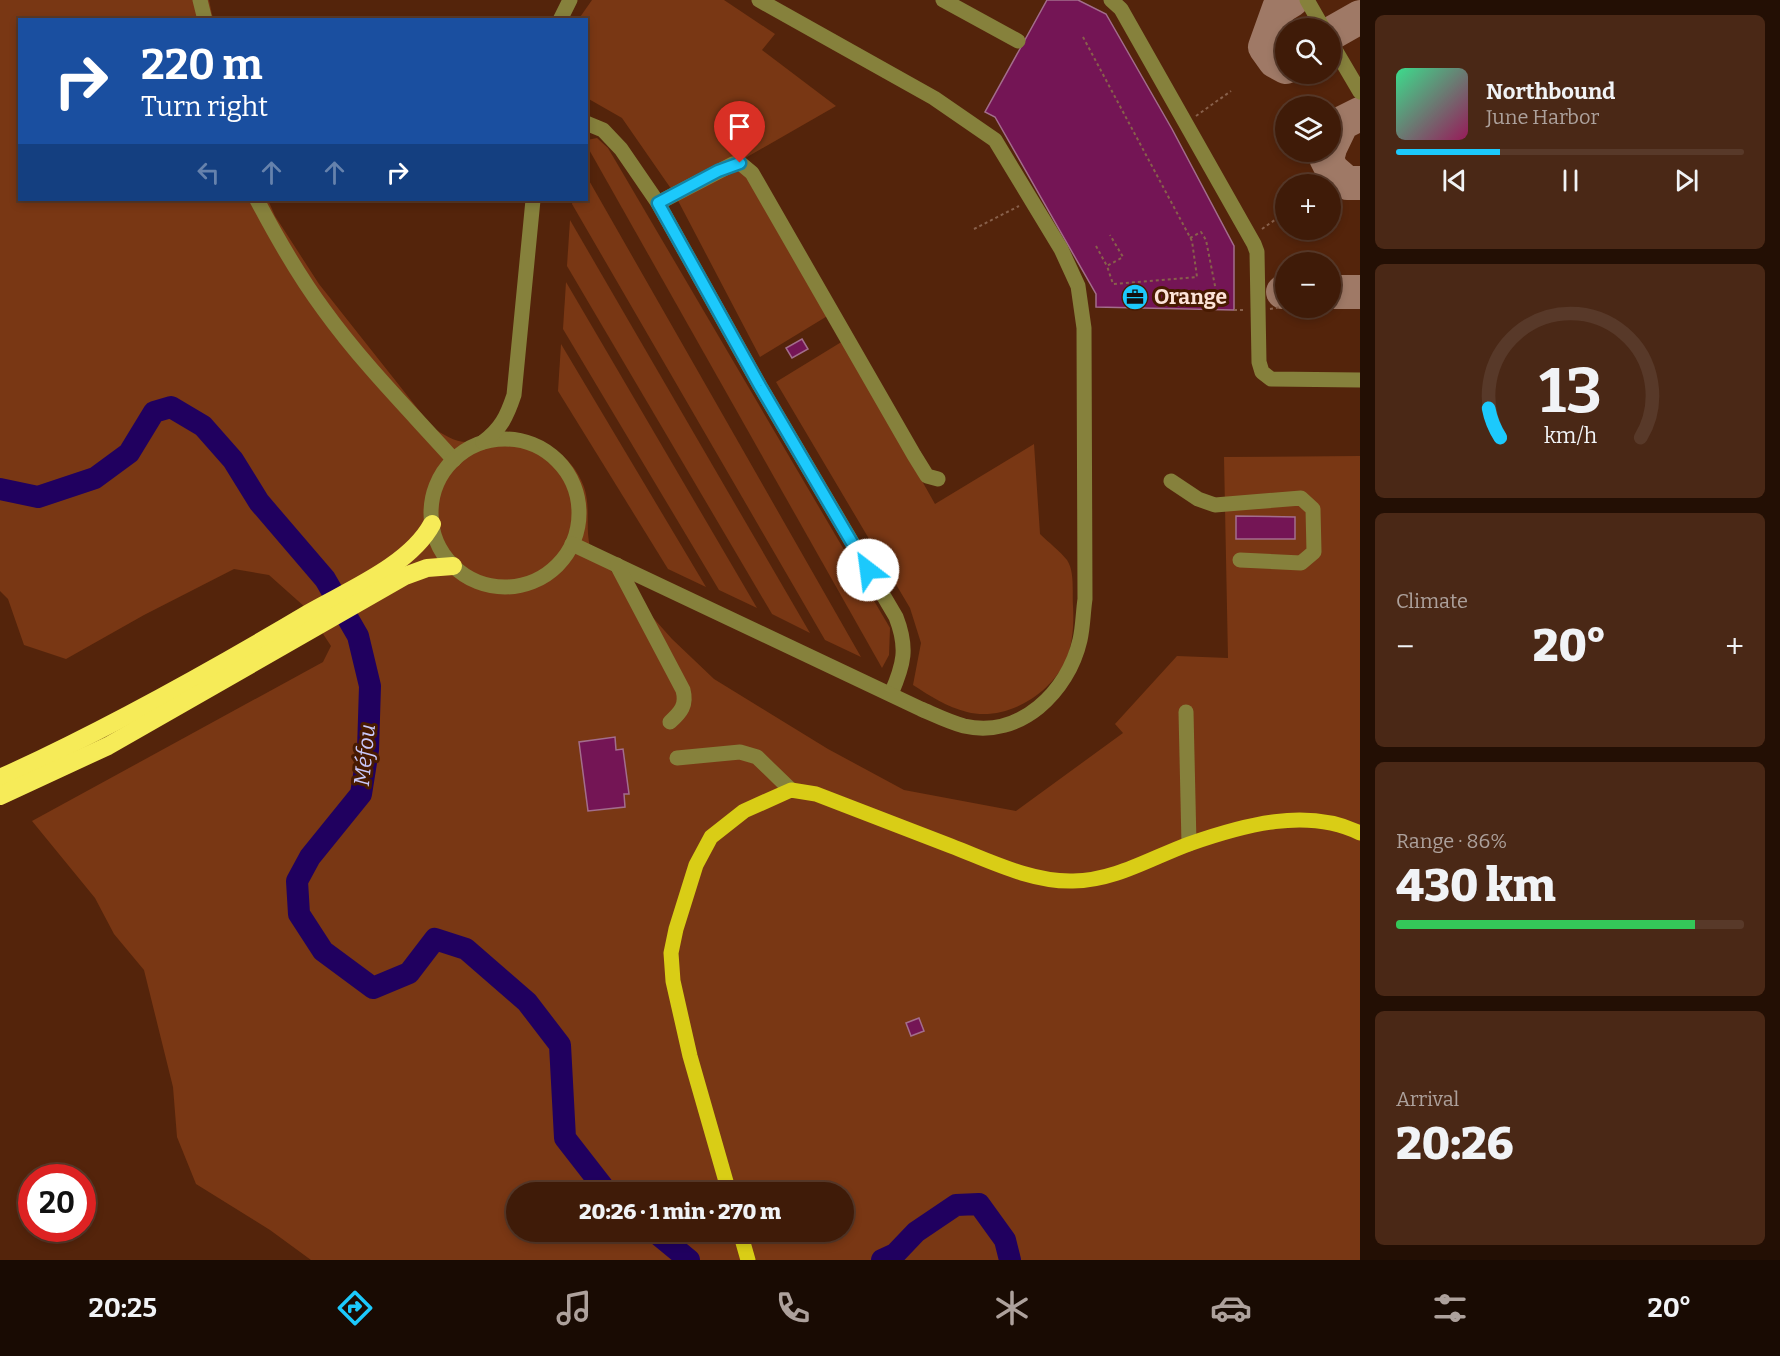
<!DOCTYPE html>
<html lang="en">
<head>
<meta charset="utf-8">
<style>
  body { margin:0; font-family:Bitter,serif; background:#4a2816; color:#f1f3f6; height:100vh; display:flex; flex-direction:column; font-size:22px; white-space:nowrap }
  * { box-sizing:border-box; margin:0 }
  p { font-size:20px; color:#ada19c }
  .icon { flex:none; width:33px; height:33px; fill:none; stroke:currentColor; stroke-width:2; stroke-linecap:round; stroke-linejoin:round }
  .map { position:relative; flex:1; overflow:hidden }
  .details { display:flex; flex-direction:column; gap:15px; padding:15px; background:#230f04; width:420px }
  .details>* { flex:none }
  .banner { position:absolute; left:18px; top:18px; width:570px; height:183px; border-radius:0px; box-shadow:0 3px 9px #0003,0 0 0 2px #583929; background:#1a4fa0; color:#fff; overflow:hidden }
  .tools { position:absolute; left:1275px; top:18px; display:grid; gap:12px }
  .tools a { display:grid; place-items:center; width:66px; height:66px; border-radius:50%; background:#3f1b08; box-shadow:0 3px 9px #0003,0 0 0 2px #583929; font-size:30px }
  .speed { position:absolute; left:18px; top:1164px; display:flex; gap:12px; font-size:30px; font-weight:700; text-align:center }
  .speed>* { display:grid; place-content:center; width:78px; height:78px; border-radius:50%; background:#3f1b08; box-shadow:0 3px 9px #0003,0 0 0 2px #583929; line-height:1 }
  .speed .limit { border:9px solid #d22; background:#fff; color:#111 }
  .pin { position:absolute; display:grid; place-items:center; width:51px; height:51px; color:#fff; margin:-62px -26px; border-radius:50% 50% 50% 0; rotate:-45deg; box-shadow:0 0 6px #0007 }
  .pin .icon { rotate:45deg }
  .me { position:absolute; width:66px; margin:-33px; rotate:330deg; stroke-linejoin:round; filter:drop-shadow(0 0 4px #0008) }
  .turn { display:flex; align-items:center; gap:21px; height:126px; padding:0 24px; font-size:27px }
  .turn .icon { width:78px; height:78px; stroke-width:2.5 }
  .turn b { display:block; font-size:42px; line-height:51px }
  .lanes { display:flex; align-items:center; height:57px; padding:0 24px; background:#0003; justify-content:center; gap:30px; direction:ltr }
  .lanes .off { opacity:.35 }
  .big { font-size:45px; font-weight:800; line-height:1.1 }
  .details .tile { flex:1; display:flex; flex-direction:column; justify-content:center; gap:9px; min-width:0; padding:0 21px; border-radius:9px; background:#4a2816 }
  .details .dial { align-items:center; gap:0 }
  .dial svg { height:156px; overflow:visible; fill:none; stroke:#583929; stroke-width:7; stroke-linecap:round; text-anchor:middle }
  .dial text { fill:#f1f3f6; stroke:none }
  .song { display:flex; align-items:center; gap:18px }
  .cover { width:72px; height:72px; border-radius:9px; background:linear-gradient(135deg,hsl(150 70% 55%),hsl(330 70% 35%)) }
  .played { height:6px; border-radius:3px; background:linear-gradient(90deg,#1cc9fc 30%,#583929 30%) }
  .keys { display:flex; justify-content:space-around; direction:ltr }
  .heat { display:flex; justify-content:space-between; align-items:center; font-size:33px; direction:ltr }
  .charge { height:9px; border-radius:4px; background:linear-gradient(90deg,#34c759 86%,#583929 0) }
  .trip { position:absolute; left:506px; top:1182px; width:348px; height:60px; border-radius:30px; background:#3f1b08; box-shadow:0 3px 9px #0003,0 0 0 2px #583929; font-weight:800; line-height:60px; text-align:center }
  .dock { display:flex; height:96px; justify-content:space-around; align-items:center; background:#190b03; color:#ada19c }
  .dock .icon { width:42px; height:42px }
  .dock .active { color:#1cc9fc }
  .dock b { font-size:27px; color:#f1f3f6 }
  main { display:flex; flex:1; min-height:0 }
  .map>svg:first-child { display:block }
  .green { fill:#793714; fill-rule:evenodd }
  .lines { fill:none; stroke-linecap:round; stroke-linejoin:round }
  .river { stroke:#20005f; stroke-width:22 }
  .taxiway { stroke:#9f7966; stroke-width:34 }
  .building { fill:#741555; stroke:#a36d8c; stroke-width:1.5 }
  .path { stroke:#88604b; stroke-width:2; stroke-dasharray:3 3; stroke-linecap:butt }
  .minor { stroke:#86813c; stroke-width:15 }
  .major { stroke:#d9cd16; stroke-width:15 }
  .highway { stroke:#f6eb58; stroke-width:18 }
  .route-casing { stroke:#1283a4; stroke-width:15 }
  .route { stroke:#1cc9fc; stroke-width:10 }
  .labels { text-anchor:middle; stroke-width:6; stroke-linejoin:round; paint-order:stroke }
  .poi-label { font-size:21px; font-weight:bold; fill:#fce3d8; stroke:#481a01; text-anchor:start }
  .water-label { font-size:22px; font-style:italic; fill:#c9c8fa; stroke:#481a01 }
</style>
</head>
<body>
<main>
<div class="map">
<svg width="1360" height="1260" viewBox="0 0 1360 1260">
  <rect width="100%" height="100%" fill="#54240b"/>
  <g class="green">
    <path d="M0,0h209l4,19 -193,1v180h248l7,16 44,68 114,144c10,6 21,14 34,14 7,0 15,-4 23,-5 40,-2 79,9 94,50 7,21 1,40 6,60l82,92 42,40 114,70 76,41 112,21 107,-78 -8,-9 62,-68 51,2 -4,-201 136,-1v804h-1049l-41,-30 -74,-46 -19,-47 -4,-50 -29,-117 -30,-36 -19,-36 -63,-77 291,-159 8,-16 -25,-38 -37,-33 -35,-6 -90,46 -78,44 -42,-14 -16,-46 -8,-8zM516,1192h327v40h-327z"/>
    <path d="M592,0h132l51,34 -13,16 74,56 -96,55 89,154 -69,42 -86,-164 -52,-75 -35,-20 -1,-78h-8z"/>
    <path d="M597,138l11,10 282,480 -1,27 -7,13 -295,-522v-6z"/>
    <path d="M587,177l274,480 -36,-17 -253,-436 1,-4h13z"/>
    <path d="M570,220l240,413 -38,-19 -205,-348z"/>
    <path d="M566,282l191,326 -38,-18 -156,-261z"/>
    <path d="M843,341l92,163 99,-60 6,90c8,8 20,17 27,26 8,12 5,32 6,46 1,18 0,37 -7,54 -16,35 -61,62 -99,52 -20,-5 -37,-16 -54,-27l8,-42 -11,-35 -134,-226z"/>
    <path d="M561,344l145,243 -38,-18 -110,-178z"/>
  </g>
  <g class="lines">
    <g class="river">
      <path d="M0,489l38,8 57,-19 34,-25 25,-41 17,-5 32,19 30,34 26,42 66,77 33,57 12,50 -2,64 -7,44 -51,63 -13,24 2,33 24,37 50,37 36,-15 26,-34 31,10 61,53 33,43 5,93 42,54"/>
      <path d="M655,1232l34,28"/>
      <path d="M882,1260l13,-6 21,-22 40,-27 23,-1 26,36 5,20"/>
    </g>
    <g class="taxiway">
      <path d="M1330,34l30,-17"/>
      <path d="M1286,67l-11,-6 -10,-14 14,-39 13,-8"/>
      <path d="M1330,148l12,-25 18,-9"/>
      <path d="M1329,152l-3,6 6,12 15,13h13"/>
      <path d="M1283,292h3"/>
      <path d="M1330,292h30"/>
    </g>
  </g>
  <g class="building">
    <path d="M1047,0h31l28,14 66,115 62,117v64l-138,-3v-13l-101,-177 -10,-5z"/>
    <path d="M802,339l6,10 -16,9 -6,-10z"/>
    <path d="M1236,516l59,1v22h-59z"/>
    <path d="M615,737l1,13 7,-1 6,45h-5l1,13 -37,4 -9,-69z"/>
    <path d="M919,1018l5,13 -13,5 -5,-13z"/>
  </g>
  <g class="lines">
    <g class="path">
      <path d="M1083,37l109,204 5,36 -84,7 -6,-18 16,-9 -13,-22"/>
      <path d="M1196,116l35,-25"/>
      <path d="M974,229l45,-23"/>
      <path d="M1262,229l24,-17"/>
      <path d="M1190,238l11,-6 5,8 10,51"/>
      <path d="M1096,246l11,20"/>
      <path d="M1270,309l16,-3"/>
      <path d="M1234,310h9"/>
    </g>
    <g class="minor">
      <path d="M200,0l5,20"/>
      <path d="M943,0l75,41"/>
      <path d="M1111,0l10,9 133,235 3,8 2,110 3,10 9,7 89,1"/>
      <path d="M1307,0l16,28"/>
      <path d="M560,20l10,-20"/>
      <path d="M1330,41l30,51"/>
      <path d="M586,123l17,7 18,19 37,54 102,183 136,231c12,31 8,47 -5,77"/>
      <path d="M257,200c20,38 41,75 67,110 39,54 86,101 130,150"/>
      <path d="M658,203l75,-39 7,-1 12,10 162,282 13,21 11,3"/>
      <circle cx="505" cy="513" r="74"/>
      <path d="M483,442c18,-13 24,-26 31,-47l19,-195"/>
      <path d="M1171,481l27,18 17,6 86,-7 12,11 1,43 -13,11 -61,-3"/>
      <path d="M572,544l349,165c14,6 28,13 43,17 56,13 104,-34 116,-86 3,-13 3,-27 5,-41l-1,-271 -6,-42 -17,-37 -66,-109 -61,-42 -175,-98"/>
      <path d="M617,565l66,125c4,15 -2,22 -13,32"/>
      <path d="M1186,712l3,132"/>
      <path d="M677,758l63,-6 17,5 34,33"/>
    </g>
    <g class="major">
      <path d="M729,1192l-39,-136 -17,-75 -2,-28 5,-24 20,-64 15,-28 33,-26 47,-21 25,4c45,17 90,35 135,52 39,15 80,36 122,35 41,0 78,-23 116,-37 54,-19 118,-37 171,-11"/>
      <path d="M740,1232l8,28"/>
    </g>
    <g class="highway">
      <path d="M0,778c106,-48 208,-105 309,-165 40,-23 101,-48 123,-89"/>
      <path d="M0,796l108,-50 297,-170 22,-8 26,-2"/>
    </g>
  </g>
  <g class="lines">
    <defs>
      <path id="route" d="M740,163l-22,8 -60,32 102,183 108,184"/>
    </defs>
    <use href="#route" class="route-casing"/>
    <use href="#route" class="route"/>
  </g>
  <defs>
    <symbol id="office-disc" viewBox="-11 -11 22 22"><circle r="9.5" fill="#1cc9fc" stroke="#481a01"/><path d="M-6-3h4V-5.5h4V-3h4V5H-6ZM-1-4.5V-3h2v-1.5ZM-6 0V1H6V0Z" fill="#111"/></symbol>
  </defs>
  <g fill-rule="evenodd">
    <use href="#office-disc" x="1120" y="282" width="30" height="30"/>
  </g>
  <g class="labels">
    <g class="poi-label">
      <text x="1154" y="304">Orange</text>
    </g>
    <g class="water-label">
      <text transform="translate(364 755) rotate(-84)" y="8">Méfou</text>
    </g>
  </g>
</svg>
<div class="tools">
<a><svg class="icon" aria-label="search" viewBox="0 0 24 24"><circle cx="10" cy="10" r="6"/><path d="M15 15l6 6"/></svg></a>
<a><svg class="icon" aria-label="layers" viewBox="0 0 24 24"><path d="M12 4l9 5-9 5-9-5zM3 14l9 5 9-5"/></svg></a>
<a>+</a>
<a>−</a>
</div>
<div class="speed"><div class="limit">20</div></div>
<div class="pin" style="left:740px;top:163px;background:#d93025"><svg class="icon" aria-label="arrive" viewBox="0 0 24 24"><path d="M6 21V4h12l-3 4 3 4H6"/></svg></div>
<svg class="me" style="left:868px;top:570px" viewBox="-20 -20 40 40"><circle r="19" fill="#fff"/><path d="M0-13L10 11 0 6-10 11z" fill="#1cc9fc"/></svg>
<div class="trip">20:26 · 1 min · 270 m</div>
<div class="banner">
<div class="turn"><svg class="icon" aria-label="right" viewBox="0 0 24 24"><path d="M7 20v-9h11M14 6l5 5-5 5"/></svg><div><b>220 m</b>Turn right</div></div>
<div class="lanes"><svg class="icon off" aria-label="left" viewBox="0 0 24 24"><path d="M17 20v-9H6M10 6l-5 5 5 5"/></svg><svg class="icon off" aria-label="ahead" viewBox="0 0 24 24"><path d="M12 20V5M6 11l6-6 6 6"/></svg><svg class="icon off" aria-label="ahead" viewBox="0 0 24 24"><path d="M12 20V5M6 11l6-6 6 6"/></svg><svg class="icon" aria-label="right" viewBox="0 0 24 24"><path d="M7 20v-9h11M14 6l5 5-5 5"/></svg></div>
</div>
</div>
<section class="details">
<div class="tile">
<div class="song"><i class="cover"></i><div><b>Northbound</b><p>June Harbor</p></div></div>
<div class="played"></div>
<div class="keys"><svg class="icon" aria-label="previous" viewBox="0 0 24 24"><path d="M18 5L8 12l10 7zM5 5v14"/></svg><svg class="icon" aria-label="pause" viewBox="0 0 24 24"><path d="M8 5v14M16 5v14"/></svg><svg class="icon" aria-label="next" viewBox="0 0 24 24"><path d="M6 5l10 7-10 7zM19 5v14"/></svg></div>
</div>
<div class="tile dial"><svg viewBox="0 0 100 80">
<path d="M14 69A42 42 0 1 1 86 69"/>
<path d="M14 69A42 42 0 0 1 8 54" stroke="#1cc9fc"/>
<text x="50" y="56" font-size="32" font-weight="700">13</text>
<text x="50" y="72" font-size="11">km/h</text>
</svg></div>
<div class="tile"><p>Climate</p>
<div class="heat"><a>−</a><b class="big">20°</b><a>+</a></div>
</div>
<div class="tile"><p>Range · 86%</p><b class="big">430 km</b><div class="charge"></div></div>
<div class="tile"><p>Arrival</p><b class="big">20:26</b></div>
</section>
</main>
<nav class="dock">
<b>20:25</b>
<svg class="icon active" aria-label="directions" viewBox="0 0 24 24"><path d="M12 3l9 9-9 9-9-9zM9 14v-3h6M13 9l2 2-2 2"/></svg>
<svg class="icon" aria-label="music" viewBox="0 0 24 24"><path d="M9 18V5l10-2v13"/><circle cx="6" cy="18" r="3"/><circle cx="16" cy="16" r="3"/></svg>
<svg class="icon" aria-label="phone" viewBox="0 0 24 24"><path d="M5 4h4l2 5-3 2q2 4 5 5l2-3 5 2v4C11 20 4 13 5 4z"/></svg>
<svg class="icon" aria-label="climate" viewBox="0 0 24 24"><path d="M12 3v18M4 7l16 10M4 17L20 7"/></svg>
<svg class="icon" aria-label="car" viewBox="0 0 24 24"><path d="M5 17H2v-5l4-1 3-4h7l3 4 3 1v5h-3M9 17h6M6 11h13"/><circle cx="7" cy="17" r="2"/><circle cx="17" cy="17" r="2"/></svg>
<svg class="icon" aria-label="filters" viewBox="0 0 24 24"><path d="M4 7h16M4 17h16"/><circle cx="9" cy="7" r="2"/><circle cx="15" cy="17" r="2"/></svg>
<b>20°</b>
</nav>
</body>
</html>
